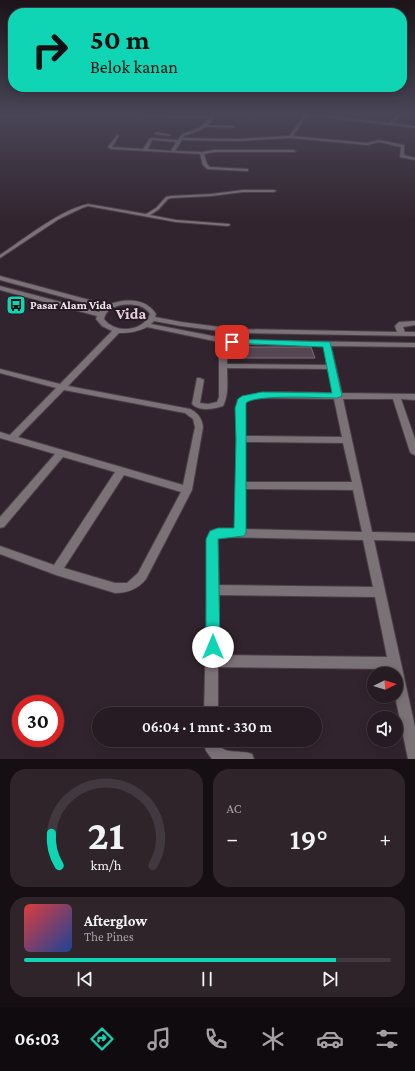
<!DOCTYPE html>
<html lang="id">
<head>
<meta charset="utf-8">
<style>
  body { margin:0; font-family:"Crimson Pro",serif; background:#2e242a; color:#f1f3f6; height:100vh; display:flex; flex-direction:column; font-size:15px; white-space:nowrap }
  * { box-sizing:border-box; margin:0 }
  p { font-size:13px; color:#a4a1a5 }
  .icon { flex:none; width:22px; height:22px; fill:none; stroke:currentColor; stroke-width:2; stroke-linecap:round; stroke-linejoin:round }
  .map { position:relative; height:759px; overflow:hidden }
  .sheet { display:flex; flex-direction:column; gap:10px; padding:10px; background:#150f13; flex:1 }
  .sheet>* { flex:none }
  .banner { position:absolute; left:8px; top:8px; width:399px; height:84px; border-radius:16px; box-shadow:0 2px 10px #0003,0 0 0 1px #423940; background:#0fd5b4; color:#111; overflow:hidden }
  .needle { width:26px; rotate:85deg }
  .fabs { position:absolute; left:367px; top:667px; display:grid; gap:8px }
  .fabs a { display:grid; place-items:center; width:36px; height:36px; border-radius:50%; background:#261b22; box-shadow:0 2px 10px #0003,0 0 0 1px #423940; font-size:20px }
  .speed { position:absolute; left:12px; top:695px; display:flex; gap:8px; font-size:20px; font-weight:700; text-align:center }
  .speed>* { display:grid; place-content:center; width:52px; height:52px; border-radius:50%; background:#261b22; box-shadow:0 2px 10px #0003,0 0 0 1px #423940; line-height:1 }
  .speed .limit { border:6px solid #d22; background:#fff; color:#111 }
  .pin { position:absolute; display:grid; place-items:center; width:34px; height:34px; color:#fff; margin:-17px; border-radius:8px; box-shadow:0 2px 6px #0006 }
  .me { position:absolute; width:44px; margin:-22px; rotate:0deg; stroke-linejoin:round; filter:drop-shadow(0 0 3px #0008) }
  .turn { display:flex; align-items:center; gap:14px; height:84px; padding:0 16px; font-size:18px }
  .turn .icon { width:52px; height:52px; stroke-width:2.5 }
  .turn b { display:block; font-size:28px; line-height:34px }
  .big { font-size:30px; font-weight:600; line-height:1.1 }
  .sheet .tile { flex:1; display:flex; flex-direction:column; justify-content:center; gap:6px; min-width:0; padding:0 14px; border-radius:16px; background:#2e242a }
  .sheet .dial { align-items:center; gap:0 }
  .dial svg { height:104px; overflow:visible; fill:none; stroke:#423940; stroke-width:7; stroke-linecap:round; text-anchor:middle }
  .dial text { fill:#f1f3f6; stroke:none }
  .song { display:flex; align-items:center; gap:12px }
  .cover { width:48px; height:48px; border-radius:6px; background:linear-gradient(135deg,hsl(0 70% 55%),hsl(220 70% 35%)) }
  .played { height:4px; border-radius:2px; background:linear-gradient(90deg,#0fd5b4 85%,#423940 85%) }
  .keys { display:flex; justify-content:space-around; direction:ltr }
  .heat { display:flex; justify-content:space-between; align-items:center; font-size:22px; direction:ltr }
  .sheet .tiles { flex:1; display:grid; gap:10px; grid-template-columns:1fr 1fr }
  .tile:last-child { grid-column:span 2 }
  .trip { position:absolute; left:92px; top:707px; width:230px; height:40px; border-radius:20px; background:#261b22; box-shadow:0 2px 10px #0003,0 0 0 1px #423940; font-weight:600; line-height:40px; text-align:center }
  .dock { display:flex; height:64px; justify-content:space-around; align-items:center; background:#0f0b0e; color:#a4a1a5 }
  .dock .icon { width:28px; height:28px }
  .dock .active { color:#0fd5b4 }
  .dock b { font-size:18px; color:#f1f3f6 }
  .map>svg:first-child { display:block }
  .building { fill:#564651; stroke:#7e6c78 }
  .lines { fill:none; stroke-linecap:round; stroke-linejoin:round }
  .service-casing { stroke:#4d3f49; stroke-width:2 }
  .minor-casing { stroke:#4d3f49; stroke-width:2 }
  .tertiary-casing { stroke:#4d3f49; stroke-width:2 }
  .service { fill:#7a7277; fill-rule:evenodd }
  .minor { fill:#7a7277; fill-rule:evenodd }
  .tertiary { fill:#7a7277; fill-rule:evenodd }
  .route { fill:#0fd5b4; stroke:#0a8a75 }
  .labels { text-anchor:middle; stroke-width:4; stroke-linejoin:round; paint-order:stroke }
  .poi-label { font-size:12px; font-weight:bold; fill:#f2e8ef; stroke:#281a24; text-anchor:start }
  .district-label { font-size:16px; font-weight:bold; fill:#e5d1de; stroke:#281a24 }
</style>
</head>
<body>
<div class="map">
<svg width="415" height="759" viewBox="0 0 415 759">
  <rect width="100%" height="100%" fill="#32242e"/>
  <path class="building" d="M228,347h83l4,11h-87z"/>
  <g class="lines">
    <defs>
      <path id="service" d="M243,190h31l2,1 -2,1h-31l-32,4 -40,2 -3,1 -10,11 -8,5 26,5 53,4 1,1 -2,1 -52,-4 -88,-16 -6,2 -23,11 -59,39v-3c26,-17 58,-44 88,-51l58,10 10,-6 10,-11 5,-1 40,-2z"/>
      <g id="minor">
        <path d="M213,114h4l-9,11 24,1 2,1 -2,1 -27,-1 -4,3 -17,6 -1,2 53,1 53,-3 16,-22 2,1 -14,21 74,7 12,-3 25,5v10l11,3v2l-15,-3 1,-10 -22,-5 -12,3 -77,-7 -54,3 -54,-1 -7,11 27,1 12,-2h80l2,1 -2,1h-80l-10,2 3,10 3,3 38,2v2h-2l-39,-2 -4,-4 -3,-11 -89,-5 -3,-2 9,-12 2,1 -7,11 31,2 7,-11 28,2 4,-6 17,-6 11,-10 -66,-1 -1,-2 69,1zM152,140l24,2 -5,9 -23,-2z"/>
        <path d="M399,114h4l-11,10h-2v-2z"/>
        <path d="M156,132l15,3 -2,1 -14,-2z"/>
        <path d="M0,276l108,29c17,-7 38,-7 48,9l-1,3 26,5 54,7 162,3 -2,-6 4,-4 16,-1v4l-12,2 2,5h10v4l-180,-3 -54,-7 -27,-5 -3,3 82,16 182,3v4l-84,-1 11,47 73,1v6l-14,-1 14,40v16l-3,-1 -2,-2 -17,-53h-50l29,133 43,1v8l-41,-1 41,187v32h-7l-13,-63 1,-22h-5l-1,-5 -172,-2v47h-14l3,-124v-51l3,-8 8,-2h17l2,-128c11,-13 77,-8 96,-8l-5,-24 -101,-1c0,13 2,27 -4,38 -10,3 -23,6 -31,-2l5,-26h3l4,2 -4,23 8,1 9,-2 2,-5v-55l-72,-15c-9,5 -18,6 -28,6l-51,53 122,23c8,4 12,9 13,18l-11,63 -46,89c-8,10 -18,14 -31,14l-59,-18 -56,-21v-8l54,19 61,-93 -52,-15 -59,70 -4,1v-11l55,-63 -55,-16v-6l10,3 46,-47 -56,-15v-4l60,15 52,-53 -10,-5 -6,-7 1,-3 -97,-26v-4l99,26 4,-4 -103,-28zM121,305c11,-1 22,-1 29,9 -7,18 -35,20 -46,5 2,-9 9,-12 17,-14zM227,343l6,1 91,2 3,19 -100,-1zM64,390l121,23 8,6 2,8 -12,58 -165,-48zM262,398l72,1 8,38 -97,-1v-34l3,-2zM245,442l98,1 9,39h-107zM124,475l57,17 -43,81 -11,10h-12l-51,-15zM245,489l108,1 9,42 -117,-3zM218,537l145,3 10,47 -154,-2zM219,595l156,2 12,60 -169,-2z"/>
        <path d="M203,740h14c2,16 24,9 35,14l2,5h-42l-6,-8z"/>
      </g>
      <g id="tertiary">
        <path d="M59,114l-28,3h-31v-2z"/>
        <path d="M297,114h11l107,12v2z"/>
      </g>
    </defs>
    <use href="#service" class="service-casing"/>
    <use href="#minor" class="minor-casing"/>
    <use href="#tertiary" class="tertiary-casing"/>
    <use href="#service" class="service"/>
    <use href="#minor" class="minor"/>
    <use href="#tertiary" class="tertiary"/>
  </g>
  <linearGradient id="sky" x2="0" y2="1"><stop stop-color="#1c1419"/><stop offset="0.52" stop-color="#494557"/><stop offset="1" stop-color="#494557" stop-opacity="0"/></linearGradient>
  <rect width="415" height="220" fill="url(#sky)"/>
  <path class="route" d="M232,339l98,3 12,54 -5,2c-16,0 -81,-4 -91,5v130l-2,3 -26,3 2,108 -2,4 -5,2 -5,-2 -2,-4v-108l4,-8 8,-3h16l2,-89 -1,-31 3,-9 4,-3 20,-4 70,1 -9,-46 -93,-4 -2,-1 2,-2z"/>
  <defs>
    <symbol id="bus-square" viewBox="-11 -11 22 22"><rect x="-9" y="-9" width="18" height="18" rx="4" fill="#0fd5b4" stroke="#281a24"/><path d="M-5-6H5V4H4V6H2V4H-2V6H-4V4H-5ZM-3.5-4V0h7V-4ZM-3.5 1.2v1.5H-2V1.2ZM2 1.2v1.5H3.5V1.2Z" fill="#111"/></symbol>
  </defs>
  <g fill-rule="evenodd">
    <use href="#bus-square" x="5" y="294" width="22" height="22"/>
  </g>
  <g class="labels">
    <g class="poi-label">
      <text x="30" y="309">Pasar Alam Vida</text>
    </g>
    <g class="district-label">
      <text x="131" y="319">Vida</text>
    </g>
  </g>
</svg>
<div class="fabs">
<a><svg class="needle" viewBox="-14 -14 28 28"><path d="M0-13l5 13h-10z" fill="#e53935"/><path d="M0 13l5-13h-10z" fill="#a4a1a5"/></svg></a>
<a><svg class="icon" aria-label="sound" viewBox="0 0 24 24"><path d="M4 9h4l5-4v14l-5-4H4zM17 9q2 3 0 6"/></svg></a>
</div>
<div class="speed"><div class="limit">30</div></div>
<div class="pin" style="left:232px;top:342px;background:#d93025"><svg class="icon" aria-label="arrive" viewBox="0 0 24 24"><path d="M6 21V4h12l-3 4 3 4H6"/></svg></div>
<svg class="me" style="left:213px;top:647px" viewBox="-20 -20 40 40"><circle r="19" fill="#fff"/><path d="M0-13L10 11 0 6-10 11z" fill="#0fd5b4"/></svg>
<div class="trip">06:04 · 1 mnt · 330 m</div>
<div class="banner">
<div class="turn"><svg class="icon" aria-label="right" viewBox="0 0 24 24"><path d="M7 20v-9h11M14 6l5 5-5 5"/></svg><div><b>50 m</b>Belok kanan</div></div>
</div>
</div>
<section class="sheet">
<div class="tiles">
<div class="tile dial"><svg viewBox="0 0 100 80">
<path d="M14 69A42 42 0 1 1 86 69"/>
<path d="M14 69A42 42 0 0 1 8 44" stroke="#0fd5b4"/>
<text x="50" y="56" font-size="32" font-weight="700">21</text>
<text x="50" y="72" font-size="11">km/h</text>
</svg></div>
<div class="tile"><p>AC</p>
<div class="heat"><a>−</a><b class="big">19°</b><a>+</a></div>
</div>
<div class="tile">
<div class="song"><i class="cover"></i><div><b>Afterglow</b><p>The Pines</p></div></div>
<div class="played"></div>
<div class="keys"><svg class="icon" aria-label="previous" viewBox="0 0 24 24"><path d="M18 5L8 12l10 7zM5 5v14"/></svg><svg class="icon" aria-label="pause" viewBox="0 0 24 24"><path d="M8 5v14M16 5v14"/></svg><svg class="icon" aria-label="next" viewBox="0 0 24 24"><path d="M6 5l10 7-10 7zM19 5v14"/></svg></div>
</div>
</div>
</section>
<nav class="dock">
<b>06:03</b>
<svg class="icon active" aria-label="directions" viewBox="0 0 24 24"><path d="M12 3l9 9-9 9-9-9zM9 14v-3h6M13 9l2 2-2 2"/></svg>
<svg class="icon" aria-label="music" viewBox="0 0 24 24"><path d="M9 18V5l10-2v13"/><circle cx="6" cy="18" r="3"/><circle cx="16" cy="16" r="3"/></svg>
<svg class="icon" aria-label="phone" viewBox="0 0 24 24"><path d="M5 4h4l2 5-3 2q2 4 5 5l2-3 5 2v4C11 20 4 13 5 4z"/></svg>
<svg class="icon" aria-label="climate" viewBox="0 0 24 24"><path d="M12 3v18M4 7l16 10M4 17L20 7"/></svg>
<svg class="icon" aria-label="car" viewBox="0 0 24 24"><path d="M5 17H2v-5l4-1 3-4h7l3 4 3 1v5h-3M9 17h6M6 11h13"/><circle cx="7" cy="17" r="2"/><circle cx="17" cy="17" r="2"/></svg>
<svg class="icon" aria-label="filters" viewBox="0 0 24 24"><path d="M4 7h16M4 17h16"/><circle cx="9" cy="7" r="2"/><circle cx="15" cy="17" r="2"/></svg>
</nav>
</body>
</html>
